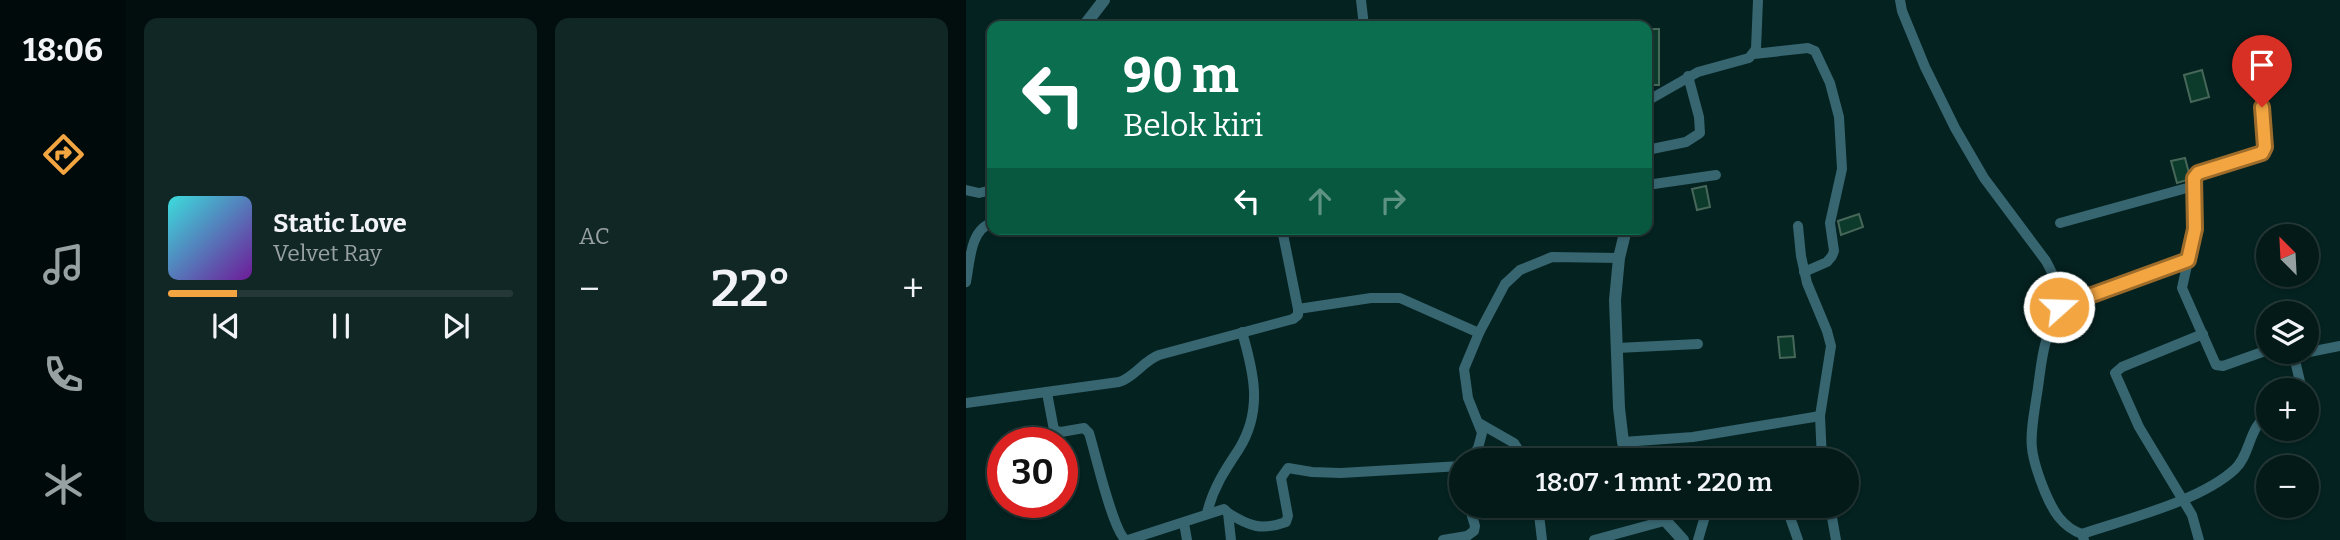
<!DOCTYPE html>
<html lang="id">
<head>
<meta charset="utf-8">
<style>
  body { margin:0; font-family:Bitter,serif; background:#112725; color:#f1f3f6; height:100vh; display:flex; flex-direction:column; font-size:26px; white-space:nowrap }
  * { box-sizing:border-box; margin:0 }
  p { font-size:23px; color:#97a1a2 }
  .icon { flex:none; width:38px; height:38px; fill:none; stroke:currentColor; stroke-width:2; stroke-linecap:round; stroke-linejoin:round }
  .map { position:relative; flex:1; overflow:hidden }
  .details { display:flex; flex-direction:column; gap:18px; padding:18px; background:#020e0d; width:840px }
  .details>* { flex:none }
  .banner { position:absolute; left:21px; top:21px; width:665px; height:214px; border-radius:14px; box-shadow:0 2px 5px #0004,0 0 0 2px #243837; background:#0b6e4f; color:#fff; overflow:hidden }
  .needle { width:46px; rotate:336deg }
  .tools { position:absolute; left:1290px; top:224px; display:grid; gap:14px }
  .tools a { display:grid; place-items:center; width:63px; height:63px; border-radius:50%; background:#031a18; box-shadow:0 2px 5px #0004,0 0 0 2px #243837; font-size:35px }
  .speed { position:absolute; left:21px; top:427px; display:flex; gap:14px; font-size:35px; font-weight:700; text-align:center }
  .speed>* { display:grid; place-content:center; width:91px; height:91px; border-radius:50%; background:#031a18; box-shadow:0 2px 5px #0004,0 0 0 2px #243837; line-height:1 }
  .speed .limit { border:10px solid #d22; background:#fff; color:#111 }
  .pin { position:absolute; display:grid; place-items:center; width:60px; height:60px; color:#fff; margin:-72px -30px; border-radius:50% 50% 50% 0; rotate:-45deg; box-shadow:0 0 7px #0007 }
  .pin .icon { rotate:45deg }
  .me { position:absolute; width:77px; margin:-38px; rotate:70deg; stroke-linejoin:round; filter:drop-shadow(0 0 5px #0008) }
  .turn { display:flex; align-items:center; gap:24px; height:147px; padding:0 21px; font-size:32px }
  .turn .icon { width:91px; height:91px; stroke-width:2.5 }
  .turn b { display:block; font-size:49px; line-height:60px }
  .lanes { display:flex; align-items:center; height:66px; padding:0 21px; background:#0003; justify-content:center; gap:35px; direction:ltr }
  .lanes .off { opacity:.35 }
  .big { font-size:52px; font-weight:600; line-height:1.1 }
  .details .card { flex:1; display:flex; flex-direction:column; justify-content:center; gap:10px; min-width:0; padding:0 24px; border-radius:14px; background:#112725 }
  .song { display:flex; align-items:center; gap:21px }
  .cover { width:84px; height:84px; border-radius:10px; background:linear-gradient(135deg,hsl(180 70% 55%),hsl(280 70% 35%)) }
  .played { height:7px; border-radius:4px; background:linear-gradient(90deg,#f2a541 20%,#243837 20%) }
  .keys { display:flex; justify-content:space-around; direction:ltr }
  .heat { display:flex; justify-content:space-between; align-items:center; font-size:38px; direction:ltr }
  .details .tiles { flex:1; display:grid; gap:18px; grid-template-columns:repeat(2,1fr) }
  .trip { position:absolute; left:483px; top:448px; width:410px; height:70px; border-radius:35px; background:#031a18; box-shadow:0 2px 5px #0004,0 0 0 2px #243837; font-weight:600; line-height:70px; text-align:center }
  main { display:flex; flex:1; min-height:0 }
  .menu { display:flex; flex-direction:column; width:126px; justify-content:space-around; align-items:center; background:#010a0a; color:#97a1a2 }
  .menu .icon { width:49px; height:49px }
  .menu .selected { color:#f2a541 }
  .menu b { font-size:32px; color:#f1f3f6 }
  .map>svg:first-child { display:block }
  .building { fill:#0c3b2b; stroke:#476759; stroke-width:2 }
  .lines { fill:none; stroke-linecap:round; stroke-linejoin:round }
  .minor { stroke:#376570; stroke-width:10 }
  .tertiary { stroke:#376570; stroke-width:12 }
  .route-casing { stroke:#9d6b2a; stroke-width:18 }
  .route { stroke:#f2a541; stroke-width:12 }
</style>
</head>
<body>
<main>
<nav class="menu">
<b>18:06</b>
<svg class="icon selected" aria-label="directions" viewBox="0 0 24 24"><path d="M12 3l9 9-9 9-9-9zM9 14v-3h6M13 9l2 2-2 2"/></svg>
<svg class="icon" aria-label="music" viewBox="0 0 24 24"><path d="M9 18V5l10-2v13"/><circle cx="6" cy="18" r="3"/><circle cx="16" cy="16" r="3"/></svg>
<svg class="icon" aria-label="phone" viewBox="0 0 24 24"><path d="M5 4h4l2 5-3 2q2 4 5 5l2-3 5 2v4C11 20 4 13 5 4z"/></svg>
<svg class="icon" aria-label="climate" viewBox="0 0 24 24"><path d="M12 3v18M4 7l16 10M4 17L20 7"/></svg>
</nav>
<section class="details">
<div class="tiles">
<div class="card">
<div class="song"><i class="cover"></i><div><b>Static Love</b><p>Velvet Ray</p></div></div>
<div class="played"></div>
<div class="keys"><svg class="icon" aria-label="previous" viewBox="0 0 24 24"><path d="M18 5L8 12l10 7zM5 5v14"/></svg><svg class="icon" aria-label="pause" viewBox="0 0 24 24"><path d="M8 5v14M16 5v14"/></svg><svg class="icon" aria-label="next" viewBox="0 0 24 24"><path d="M6 5l10 7-10 7zM19 5v14"/></svg></div>
</div>
<div class="card"><p>AC</p>
<div class="heat"><a>−</a><b class="big">22°</b><a>+</a></div>
</div>
</div>
</section>
<div class="map">
<svg width="1374" height="540" viewBox="0 0 1374 540">
  <rect width="100%" height="100%" fill="#042220"/>
  <g class="building">
    <rect x="681" y="29" width="12" height="56"/>
    <path d="M1236,70l7,27 -18,5 -7,-27z"/>
    <path d="M1219,158l4,15 -2,7 -10,3 -6,-22z"/>
    <path d="M740,186l4,21 -13,3 -5,-21z"/>
    <path d="M893,214l4,13 -22,8 -3,-14z"/>
    <path d="M827,336l2,21 -15,1 -2,-21z"/>
  </g>
  <g class="lines">
    <g class="minor">
      <path d="M395,0l3,26"/>
      <path d="M934,0l2,11 23,56 30,61 29,50 62,83c7,13 16,30 13,45 -1,11 -10,24 -13,35 -5,17 -6,35 -9,53 -7,45 -10,54 8,98 8,19 17,35 37,42l2,6"/>
      <path d="M788,54l54,-6 7,3 15,32 9,34 3,52 -12,54 4,28 -2,5 -5,6 -23,10"/>
      <path d="M681,101l51,-29 51,-14 7,-9 2,-49"/>
      <path d="M1296,107l3,40 -3,6 -64,20 -4,5 1,51 -13,59 34,77 7,1 45,-16"/>
      <path d="M681,150l39,-8 14,-9 -1,-16 -11,-41"/>
      <path d="M681,185l69,-10"/>
      <path d="M0,190l13,3 13,-3"/>
      <path d="M1094,223l134,-37"/>
      <path d="M832,226l3,30 6,27 20,48 4,15 -11,70 2,44"/>
      <path d="M0,282c4,-20 4,-53 26,-59"/>
      <path d="M1093,307l128,-47"/>
      <path d="M332,309l73,-11h29l79,35"/>
      <path d="M651,348l81,-4"/>
      <path d="M1327,352l9,38"/>
      <path d="M1328,355l46,-9"/>
      <path d="M81,393l7,37 7,2 23,-4 5,5c6,19 24,99 37,107"/>
      <path d="M0,403l153,-21c16,-5 24,-21 40,-27l134,-36 5,-4v-6l-16,-80"/>
      <path d="M513,423l35,20 11,17"/>
      <path d="M657,442l70,-5 127,-21"/>
      <path d="M504,460l8,-12 4,-15 -14,-35 -4,-29 15,-36 26,-49 15,-14 32,-13 67,1"/>
      <path d="M572,506l4,34"/>
      <path d="M820,506l12,34"/>
      <path d="M864,506l6,34"/>
      <path d="M241,513c6,-25 18,-43 32,-64 24,-39 15,-76 3,-117"/>
      <path d="M262,513c21,13 33,18 58,9l2,-6 -7,-38 7,-10 24,4 29,1 120,-7"/>
      <path d="M218,523l3,17"/>
      <path d="M1116,534c44,-15 119,-33 153,-65 16,-15 13,-41 33,-54"/>
      <path d="M162,540l96,-31 4,4 3,27"/>
      <path d="M477,540l24,-4 7,-5 1,-5 -6,-20"/>
      <path d="M628,540l70,-19"/>
      <path d="M732,540l10,-34"/>
      <path d="M1233,540l-7,-25 -53,-88 -24,-54 7,-6 81,-33"/>
    </g>
    <g class="tertiary">
      <path d="M118,26l20,-26"/>
      <path d="M660,229l-7,29 -4,42 4,108 4,34 4,18"/>
      <path d="M686,506l31,34"/>
    </g>
  </g>
  <g class="lines">
    <defs>
      <path id="route" d="M1093,307l129,-47 7,-31 -1,-51 4,-5 64,-20 3,-6 -3,-40"/>
    </defs>
    <use href="#route" class="route-casing"/>
    <use href="#route" class="route"/>
  </g>
</svg>
<div class="tools">
<a><svg class="needle" viewBox="-14 -14 28 28"><path d="M0-13l5 13h-10z" fill="#e53935"/><path d="M0 13l5-13h-10z" fill="#97a1a2"/></svg></a>
<a><svg class="icon" aria-label="layers" viewBox="0 0 24 24"><path d="M12 4l9 5-9 5-9-5zM3 14l9 5 9-5"/></svg></a>
<a>+</a>
<a>−</a>
</div>
<div class="speed"><div class="limit">30</div></div>
<div class="pin" style="left:1296px;top:107px;background:#d93025"><svg class="icon" aria-label="arrive" viewBox="0 0 24 24"><path d="M6 21V4h12l-3 4 3 4H6"/></svg></div>
<svg class="me" style="left:1093px;top:307px" viewBox="-20 -20 40 40"><circle r="17" fill="#f2a541" stroke="#fff" stroke-width="3"/><path d="M0-11L8 9 0 5-8 9z" fill="#fff"/></svg>
<div class="trip">18:07 · 1 mnt · 220 m</div>
<div class="banner">
<div class="turn"><svg class="icon" aria-label="left" viewBox="0 0 24 24"><path d="M17 20v-9H6M10 6l-5 5 5 5"/></svg><div><b>90 m</b>Belok kiri</div></div>
<div class="lanes"><svg class="icon" aria-label="left" viewBox="0 0 24 24"><path d="M17 20v-9H6M10 6l-5 5 5 5"/></svg><svg class="icon off" aria-label="ahead" viewBox="0 0 24 24"><path d="M12 20V5M6 11l6-6 6 6"/></svg><svg class="icon off" aria-label="right" viewBox="0 0 24 24"><path d="M7 20v-9h11M14 6l5 5-5 5"/></svg></div>
</div>
</div>
</main>
</body>
</html>
